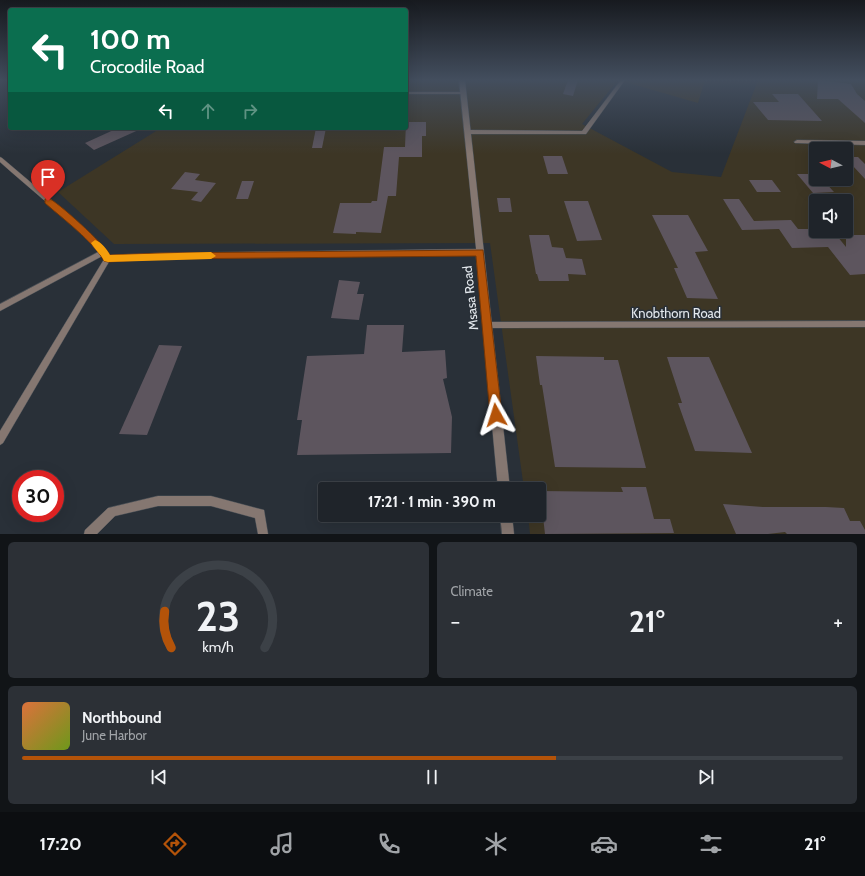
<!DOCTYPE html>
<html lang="en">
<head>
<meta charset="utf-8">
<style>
  body { margin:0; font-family:Cabin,sans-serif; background:#2c3036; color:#f1f3f6; height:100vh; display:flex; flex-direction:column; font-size:15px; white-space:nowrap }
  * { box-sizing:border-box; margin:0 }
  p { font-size:13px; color:#a1a4a8 }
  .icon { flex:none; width:22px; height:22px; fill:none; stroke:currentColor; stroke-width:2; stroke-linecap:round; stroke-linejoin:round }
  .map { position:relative; height:534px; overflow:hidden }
  .drawer { display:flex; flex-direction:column; gap:8px; padding:8px; background:#111417; flex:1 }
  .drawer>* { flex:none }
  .top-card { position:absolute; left:8px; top:8px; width:400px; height:122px; border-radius:4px; box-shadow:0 4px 16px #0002,0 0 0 1px #3c4147; background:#0b6e4f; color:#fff; overflow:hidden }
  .needle { width:26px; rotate:277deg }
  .tools { position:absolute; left:809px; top:142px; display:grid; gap:8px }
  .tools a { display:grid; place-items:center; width:44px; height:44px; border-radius:4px; background:#1f242a; box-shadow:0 4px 16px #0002,0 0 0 1px #3c4147; font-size:20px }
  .speed { position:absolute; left:12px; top:470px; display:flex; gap:8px; font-size:20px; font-weight:700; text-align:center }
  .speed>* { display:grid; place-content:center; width:52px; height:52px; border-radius:50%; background:#1f242a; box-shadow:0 4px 16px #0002,0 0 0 1px #3c4147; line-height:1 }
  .speed .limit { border:6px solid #d22; background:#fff; color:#111 }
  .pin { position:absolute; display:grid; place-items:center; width:34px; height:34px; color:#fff; margin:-41px -17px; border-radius:50% 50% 50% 0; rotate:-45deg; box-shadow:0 0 4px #0007 }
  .pin .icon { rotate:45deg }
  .me { position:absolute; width:44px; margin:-22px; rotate:354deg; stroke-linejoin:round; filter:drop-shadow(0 0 3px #0008) }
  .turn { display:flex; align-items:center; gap:14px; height:84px; padding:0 16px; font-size:18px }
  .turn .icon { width:52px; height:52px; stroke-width:2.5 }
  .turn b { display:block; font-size:28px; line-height:34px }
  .lanes { display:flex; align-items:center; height:38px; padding:0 16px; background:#0003; justify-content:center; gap:20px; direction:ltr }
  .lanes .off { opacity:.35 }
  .big { font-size:30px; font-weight:800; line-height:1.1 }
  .drawer .tile { flex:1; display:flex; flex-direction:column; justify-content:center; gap:6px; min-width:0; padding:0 14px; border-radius:6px; background:#2c3036 }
  .drawer .dial { align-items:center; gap:0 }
  .dial svg { height:104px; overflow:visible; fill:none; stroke:#3c4147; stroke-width:7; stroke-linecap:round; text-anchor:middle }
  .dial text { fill:#f1f3f6; stroke:none }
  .song { display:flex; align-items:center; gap:12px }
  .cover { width:48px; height:48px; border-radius:6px; background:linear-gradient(135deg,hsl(20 70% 55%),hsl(80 70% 35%)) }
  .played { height:4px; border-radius:2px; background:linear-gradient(90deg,#b45309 65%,#3c4147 65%) }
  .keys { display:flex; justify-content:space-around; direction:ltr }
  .heat { display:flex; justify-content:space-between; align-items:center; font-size:22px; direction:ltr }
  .drawer .tiles { flex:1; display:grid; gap:8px; grid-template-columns:1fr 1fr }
  .tile:last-child { grid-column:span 2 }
  .trip { position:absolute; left:318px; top:482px; width:228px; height:40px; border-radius:4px; background:#1f242a; box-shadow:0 4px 16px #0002,0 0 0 1px #3c4147; font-weight:800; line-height:40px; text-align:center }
  .menu { display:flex; height:64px; justify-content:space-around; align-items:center; background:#0c0e11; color:#a1a4a8 }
  .menu .icon { width:28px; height:28px }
  .menu .active { color:#b45309 }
  .menu b { font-size:18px; color:#f1f3f6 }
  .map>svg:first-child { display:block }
  .industrial { fill:#3d3625; fill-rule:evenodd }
  .building { fill:#5d555e }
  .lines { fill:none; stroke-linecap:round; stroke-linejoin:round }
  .lane-casing { stroke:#474e55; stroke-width:1 }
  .street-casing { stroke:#474e55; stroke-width:1 }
  .lane { fill:#857771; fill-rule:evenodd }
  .street { fill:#857771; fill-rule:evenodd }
  .route { fill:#b45309; stroke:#753606 }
  .slow { fill:#f59e0b }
  .labels { text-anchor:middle; stroke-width:3; stroke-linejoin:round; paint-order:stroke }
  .street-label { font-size:13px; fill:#e4e9ee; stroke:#293038 }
</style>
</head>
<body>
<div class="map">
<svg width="865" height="534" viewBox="0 0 865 534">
  <rect width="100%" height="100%" fill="#293038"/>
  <path class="industrial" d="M406,80h299l-7,23 -80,-23 -36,44 90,48 49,5 37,-97h107v454h-335l-2,-19h11v-26h-15l-34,-246 -376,1 -56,-52 103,-64h245zM816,149h30v30h-30zM816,201h30v30h-30z"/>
  <g class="building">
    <path d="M568,80h10l-5,16 -10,-2z"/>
    <path d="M818,80l33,4 6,10 8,7v22l-27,-24h-21z"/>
    <path d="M772,94h26l24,27 -54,-1 -15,-18h26z"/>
    <path d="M406,122h20v14h-4v21h-23l-3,39h-8l-7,37 -25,-1v2l-23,-1 7,-30h31l1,-2h5l7,-54h21z"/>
    <path d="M118,128h25l-49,22 -9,-7z"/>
    <path d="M316,128h10l-4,20h-10z"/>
    <path d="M543,156h19l6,18h-20z"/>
    <path d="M846,157h12l7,7v15l-12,-13h-7z"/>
    <path d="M185,172l15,2 -5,6 21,3 -15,19 -10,-2 7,-8 -27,-3z"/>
    <path d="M797,174h19v5h6l12,13 -21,1z"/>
    <path d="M749,180h23l9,12h-24z"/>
    <path d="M242,181h12l-6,18h-12z"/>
    <path d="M497,198h13l2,14h-13z"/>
    <path d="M723,199h16l15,22 37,-1 7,9h18v2h17l13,16v-12h19v39l-15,1 -22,-28 -36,1 -13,-19 -37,1z"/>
    <path d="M564,201h24l14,39 -25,1z"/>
    <path d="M652,215h36l20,36 -13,1 23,47 -31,-1 -13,-30h4z"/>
    <path d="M529,235h20l3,12 11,1 3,10 16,1 4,16 -18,-1 1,7h-30l-2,-7h-1z"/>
    <path d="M339,280l21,2 -3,12h7l-5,26 -28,-2z"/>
    <path d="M367,325h37l-2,27 43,-2 2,28 -4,1 9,38 -1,36 -154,2 5,-35h-5l10,-64 57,-2z"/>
    <path d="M159,345l23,1 -35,89 -28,-1z"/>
    <path d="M536,356l68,1v3h14l28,108 -91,-1 -13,-82h-2z"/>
    <path d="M667,357h42l43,96 -57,-2 -17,-48h4z"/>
    <path d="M621,487h25l8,32h16l4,14 -129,1 -5,-43 83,1z"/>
    <path d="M723,504l40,3h63l18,1 6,13h10l5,9v4h-78l-2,-2 -17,2h-32z"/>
  </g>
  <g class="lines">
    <defs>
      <g id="lane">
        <path d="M621,80h4l-39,54h-118l-3,-2 3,-2 114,1z"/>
        <path d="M406,92h58l2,1 -2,1h-58z"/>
        <path d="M797,140l68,1v4l-70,-2 -1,-1z"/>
        <path d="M102,250h2l3,2 -1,2 -106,57v-7z"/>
        <path d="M108,255l3,3 -1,2 -107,183 -3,2v-14l106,-175z"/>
        <path d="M865,321v6l-378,1 -3,-1 -1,-2 1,-2 3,-1z"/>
        <path d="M158,496h53l49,13 4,1 4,24h-10l-3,-16 -44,-12h-53l-43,10 -18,18h-13l1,-4 23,-22z"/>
      </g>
      <g id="street">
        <path d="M459,80h6l45,409h-12l-22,-234 -314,4 -54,2c-4,-1 -17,-18 -22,-22 -26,-27 -57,-51 -86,-77v-5l2,1 85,72 23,25 52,-2 314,-4z"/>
        <path d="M500,515h12l2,19h-12z"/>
      </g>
    </defs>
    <use href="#lane" class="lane-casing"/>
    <use href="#street" class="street-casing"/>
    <use href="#lane" class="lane"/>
    <use href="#street" class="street"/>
  </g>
  <linearGradient id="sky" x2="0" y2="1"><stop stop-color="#171a1f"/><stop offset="0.52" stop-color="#434e5e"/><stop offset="1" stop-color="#434e5e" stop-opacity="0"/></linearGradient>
  <rect width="865" height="154" fill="url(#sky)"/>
  <path class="route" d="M48,198c9,3 57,47 62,57l52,-2 321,-3 19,165 -2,4 -4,1 -4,-1 -2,-4 -14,-159 -314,3 -54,3 -4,-1c-11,-20 -41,-42 -59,-58v-4z"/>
  <path class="slow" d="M95,240c6,2 12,9 15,15l101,-3 5,4 -5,3 -103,3 -4,-1c-3,-7 -9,-11 -13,-18z"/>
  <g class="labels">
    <g class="street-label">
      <text transform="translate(470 298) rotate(-96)" y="5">Msasa Road</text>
      <text x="676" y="318">Knobthorn Road</text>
    </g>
  </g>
</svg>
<div class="tools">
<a><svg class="needle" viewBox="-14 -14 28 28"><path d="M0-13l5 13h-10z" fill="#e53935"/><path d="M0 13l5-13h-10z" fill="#a1a4a8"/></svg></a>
<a><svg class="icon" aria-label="sound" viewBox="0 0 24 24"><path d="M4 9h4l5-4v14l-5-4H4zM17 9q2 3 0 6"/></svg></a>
</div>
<div class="speed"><div class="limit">30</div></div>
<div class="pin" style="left:48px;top:201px;background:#d93025"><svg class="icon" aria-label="arrive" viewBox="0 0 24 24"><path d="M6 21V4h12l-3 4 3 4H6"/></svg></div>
<svg class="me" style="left:496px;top:415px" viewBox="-20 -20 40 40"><path d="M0-17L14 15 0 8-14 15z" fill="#b45309" stroke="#fff" stroke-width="4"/></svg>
<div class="trip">17:21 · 1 min · 390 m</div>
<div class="top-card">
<div class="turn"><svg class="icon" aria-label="left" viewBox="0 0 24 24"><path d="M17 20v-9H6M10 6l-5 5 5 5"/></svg><div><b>100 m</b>Crocodile Road</div></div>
<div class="lanes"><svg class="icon" aria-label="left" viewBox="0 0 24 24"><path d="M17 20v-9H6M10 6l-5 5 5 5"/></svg><svg class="icon off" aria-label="ahead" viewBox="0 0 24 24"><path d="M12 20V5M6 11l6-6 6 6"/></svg><svg class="icon off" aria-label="right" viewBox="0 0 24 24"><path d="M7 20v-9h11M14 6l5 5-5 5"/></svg></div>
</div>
</div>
<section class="drawer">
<div class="tiles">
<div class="tile dial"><svg viewBox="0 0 100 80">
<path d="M14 69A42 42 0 1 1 86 69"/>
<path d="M14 69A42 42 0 0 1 9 41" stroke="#b45309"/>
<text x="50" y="56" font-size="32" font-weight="700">23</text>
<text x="50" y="72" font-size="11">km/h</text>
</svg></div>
<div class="tile"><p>Climate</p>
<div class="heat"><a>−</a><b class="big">21°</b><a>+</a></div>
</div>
<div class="tile">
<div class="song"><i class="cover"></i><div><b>Northbound</b><p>June Harbor</p></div></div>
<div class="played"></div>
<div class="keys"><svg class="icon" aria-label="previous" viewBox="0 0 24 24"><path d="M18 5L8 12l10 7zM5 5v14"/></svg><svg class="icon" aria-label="pause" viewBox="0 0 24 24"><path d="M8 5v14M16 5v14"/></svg><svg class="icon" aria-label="next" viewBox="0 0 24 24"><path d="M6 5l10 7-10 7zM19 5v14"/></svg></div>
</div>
</div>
</section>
<nav class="menu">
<b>17:20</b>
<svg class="icon active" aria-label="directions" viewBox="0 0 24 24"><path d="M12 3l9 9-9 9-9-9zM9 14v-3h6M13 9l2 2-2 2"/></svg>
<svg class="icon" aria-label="music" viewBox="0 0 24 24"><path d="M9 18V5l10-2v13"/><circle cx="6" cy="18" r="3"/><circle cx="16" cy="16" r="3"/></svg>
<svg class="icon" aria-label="phone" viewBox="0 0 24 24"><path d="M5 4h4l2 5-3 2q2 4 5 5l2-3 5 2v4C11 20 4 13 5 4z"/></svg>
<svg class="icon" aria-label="climate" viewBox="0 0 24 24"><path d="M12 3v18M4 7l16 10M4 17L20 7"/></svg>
<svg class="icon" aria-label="car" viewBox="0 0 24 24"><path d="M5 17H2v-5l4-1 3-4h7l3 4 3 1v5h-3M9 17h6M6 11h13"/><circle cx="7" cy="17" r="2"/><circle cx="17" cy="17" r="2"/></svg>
<svg class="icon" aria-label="filters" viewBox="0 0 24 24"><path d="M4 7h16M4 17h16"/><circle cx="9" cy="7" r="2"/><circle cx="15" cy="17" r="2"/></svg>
<b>21°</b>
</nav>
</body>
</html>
